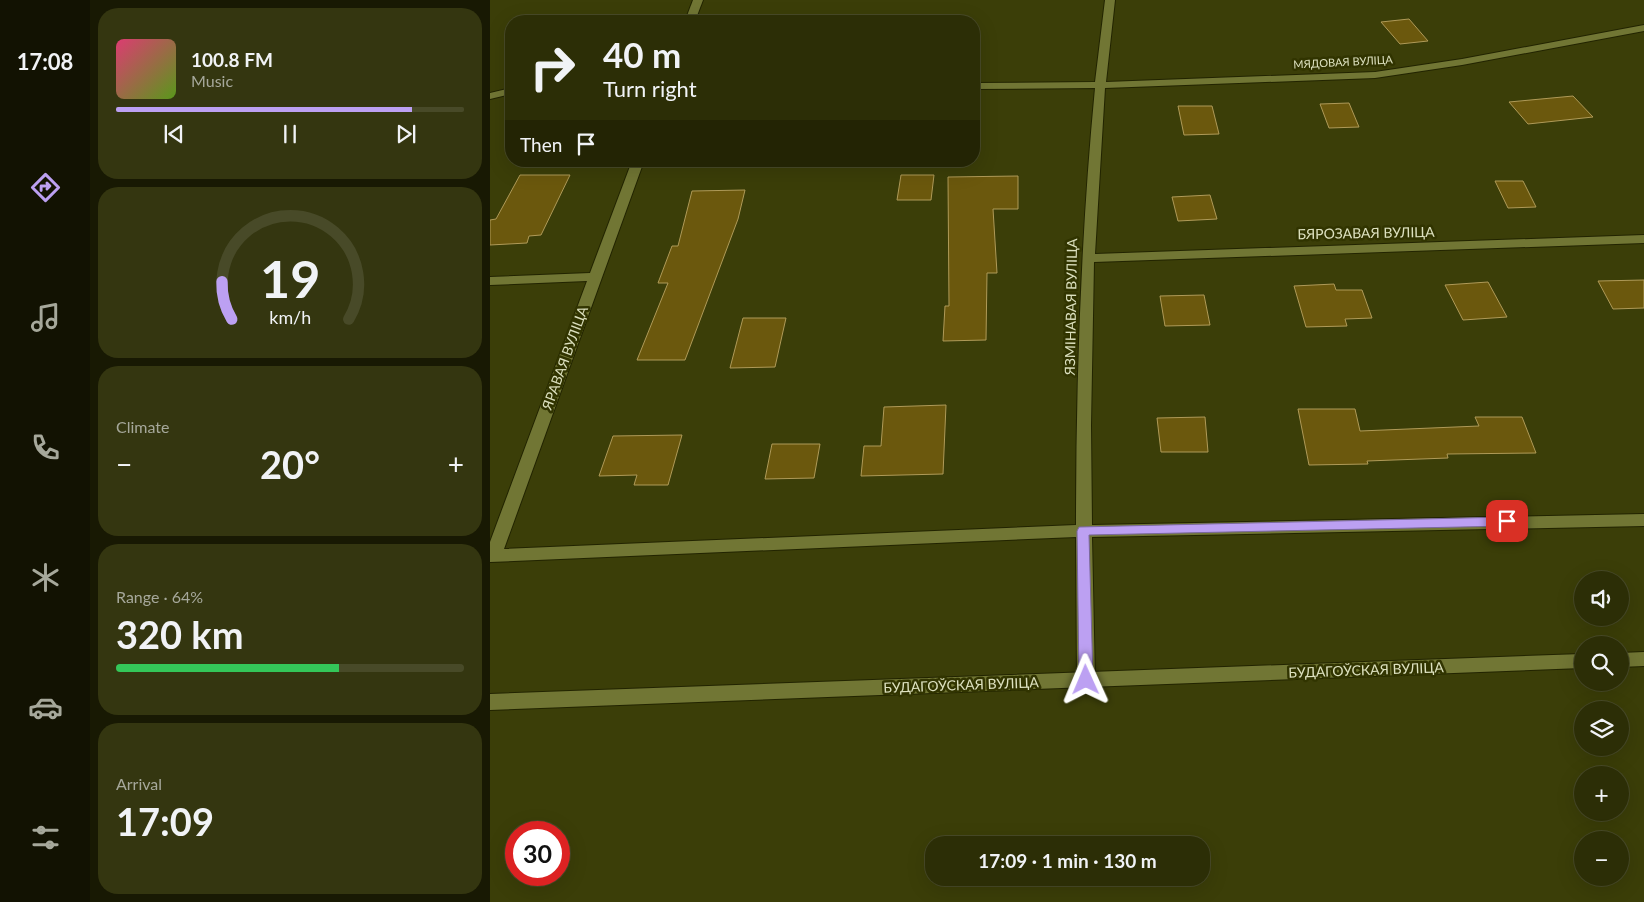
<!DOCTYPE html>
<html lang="en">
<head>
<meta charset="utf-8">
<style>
  body { margin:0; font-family:Lato,sans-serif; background:#343610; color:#f1f3f6; height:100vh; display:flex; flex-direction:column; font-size:19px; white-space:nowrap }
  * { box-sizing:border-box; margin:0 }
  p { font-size:16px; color:#a6a89b }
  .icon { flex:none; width:28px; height:28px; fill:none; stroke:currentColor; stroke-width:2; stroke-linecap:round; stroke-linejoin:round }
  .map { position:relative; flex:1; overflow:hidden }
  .side { display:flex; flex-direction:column; gap:8px; padding:8px; background:#181903; width:400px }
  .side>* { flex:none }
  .top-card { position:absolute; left:15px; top:15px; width:475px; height:152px; border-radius:20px; box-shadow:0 5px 20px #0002,0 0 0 1px #484a28; background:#2c2e06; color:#f1f3f6; overflow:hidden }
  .tools { position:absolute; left:1084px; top:571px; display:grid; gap:10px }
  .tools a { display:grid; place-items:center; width:55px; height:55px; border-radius:50%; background:#2c2e06; box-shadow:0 5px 20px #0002,0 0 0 1px #484a28; font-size:25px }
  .speed { position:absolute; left:15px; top:821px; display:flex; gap:10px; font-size:25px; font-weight:700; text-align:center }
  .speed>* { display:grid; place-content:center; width:65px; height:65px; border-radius:50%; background:#2c2e06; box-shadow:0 5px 20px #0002,0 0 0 1px #484a28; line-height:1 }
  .speed .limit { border:8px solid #d22; background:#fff; color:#111 }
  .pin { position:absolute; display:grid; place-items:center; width:42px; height:42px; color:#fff; margin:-21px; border-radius:10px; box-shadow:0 2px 8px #0006 }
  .me { position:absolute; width:55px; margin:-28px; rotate:359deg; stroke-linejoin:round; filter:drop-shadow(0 0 4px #0008) }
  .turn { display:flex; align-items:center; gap:18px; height:105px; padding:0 15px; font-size:22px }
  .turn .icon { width:65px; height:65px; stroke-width:2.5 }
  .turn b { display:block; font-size:35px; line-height:42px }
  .then { display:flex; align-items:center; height:48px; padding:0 15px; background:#0003; gap:10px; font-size:19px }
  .big { font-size:38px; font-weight:700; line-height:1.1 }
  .side .widget { flex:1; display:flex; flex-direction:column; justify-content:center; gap:8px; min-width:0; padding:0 18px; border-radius:20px; background:#343610 }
  .side .dial { align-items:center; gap:0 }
  .dial svg { height:130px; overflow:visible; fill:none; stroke:#484a28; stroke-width:7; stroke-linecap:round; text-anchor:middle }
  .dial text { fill:#f1f3f6; stroke:none }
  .song { display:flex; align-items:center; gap:15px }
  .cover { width:60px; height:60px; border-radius:8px; background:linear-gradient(135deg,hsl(340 70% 55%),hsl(90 70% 35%)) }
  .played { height:5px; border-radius:2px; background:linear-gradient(90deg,#bca0f2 85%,#484a28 85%) }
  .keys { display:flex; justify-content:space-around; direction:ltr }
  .heat { display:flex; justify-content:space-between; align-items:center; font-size:28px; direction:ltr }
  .charge { height:8px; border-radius:4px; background:linear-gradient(90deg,#34c759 64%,#484a28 0) }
  .trip { position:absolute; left:435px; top:836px; width:285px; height:50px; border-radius:20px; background:#2c2e06; box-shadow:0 5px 20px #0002,0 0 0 1px #484a28; font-weight:700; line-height:50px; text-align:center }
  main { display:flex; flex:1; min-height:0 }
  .tabs { display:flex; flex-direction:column; width:90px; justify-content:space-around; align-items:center; background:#121202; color:#a6a89b }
  .tabs .icon { width:35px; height:35px }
  .tabs .on { color:#bca0f2 }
  .tabs b { font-size:22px; color:#f1f3f6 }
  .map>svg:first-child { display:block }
  .building { fill:#6b580d; stroke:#af9a58 }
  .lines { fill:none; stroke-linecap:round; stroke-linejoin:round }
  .street-casing { stroke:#222401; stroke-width:2 }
  .secondary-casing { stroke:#222401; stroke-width:2 }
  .street { fill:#717634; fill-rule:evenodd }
  .secondary { fill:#717634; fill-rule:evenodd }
  .route { fill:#bca0f2; stroke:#7a689d }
  .labels { text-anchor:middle; stroke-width:5; stroke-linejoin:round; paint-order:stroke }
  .far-street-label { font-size:11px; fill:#dde1bf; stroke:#313400 }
  .street-label { font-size:14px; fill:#dde1bf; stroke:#313400 }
</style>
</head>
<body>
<main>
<nav class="tabs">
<b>17:08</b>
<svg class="icon on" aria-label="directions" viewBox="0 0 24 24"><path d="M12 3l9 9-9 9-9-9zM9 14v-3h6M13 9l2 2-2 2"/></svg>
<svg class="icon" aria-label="music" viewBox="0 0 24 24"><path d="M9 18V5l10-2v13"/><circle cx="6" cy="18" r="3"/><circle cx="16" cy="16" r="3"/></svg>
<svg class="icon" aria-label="phone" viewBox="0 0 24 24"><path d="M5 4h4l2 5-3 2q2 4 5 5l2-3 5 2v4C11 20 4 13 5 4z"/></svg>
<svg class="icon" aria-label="climate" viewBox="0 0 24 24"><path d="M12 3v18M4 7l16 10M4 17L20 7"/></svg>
<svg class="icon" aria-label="car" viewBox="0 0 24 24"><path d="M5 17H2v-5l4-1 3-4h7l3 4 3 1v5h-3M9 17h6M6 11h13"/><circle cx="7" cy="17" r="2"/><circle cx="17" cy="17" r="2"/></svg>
<svg class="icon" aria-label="filters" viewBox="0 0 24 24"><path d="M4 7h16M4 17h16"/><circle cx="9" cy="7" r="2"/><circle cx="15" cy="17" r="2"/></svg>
</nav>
<section class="side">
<div class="widget">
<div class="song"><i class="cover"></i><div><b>100.8 FM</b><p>Music</p></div></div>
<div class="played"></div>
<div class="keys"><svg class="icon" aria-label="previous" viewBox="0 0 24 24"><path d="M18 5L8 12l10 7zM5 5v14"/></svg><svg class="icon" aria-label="pause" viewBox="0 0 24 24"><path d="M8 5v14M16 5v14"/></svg><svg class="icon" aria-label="next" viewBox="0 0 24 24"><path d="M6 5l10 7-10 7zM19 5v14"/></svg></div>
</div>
<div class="widget dial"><svg viewBox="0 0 100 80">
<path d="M14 69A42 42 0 1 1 86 69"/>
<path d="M14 69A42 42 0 0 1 8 46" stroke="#bca0f2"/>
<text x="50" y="56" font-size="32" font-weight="700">19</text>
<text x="50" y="72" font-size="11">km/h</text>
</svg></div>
<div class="widget"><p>Climate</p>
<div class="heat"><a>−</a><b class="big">20°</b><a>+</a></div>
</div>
<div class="widget"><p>Range · 64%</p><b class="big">320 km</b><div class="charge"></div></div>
<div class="widget"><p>Arrival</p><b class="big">17:09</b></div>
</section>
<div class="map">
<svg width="1154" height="902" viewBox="0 0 1154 902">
  <rect width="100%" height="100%" fill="#3b3e08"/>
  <g class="building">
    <path d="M919,19l19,22 -28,3 -19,-22z"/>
    <path d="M1083,96l20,21 -65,7 -19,-22z"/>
    <path d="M859,103l10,24 -30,1 -9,-24z"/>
    <path d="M688,106h34l7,28 -35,1z"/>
    <path d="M30,175h50l-29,60 -12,1 -2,7 -37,2v-25l6,-1z"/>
    <path d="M411,175h33l-3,25h-34z"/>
    <path d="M528,176v33h-25l4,64h-10l-1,67 -43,1 2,-35h4l-1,-129z"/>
    <path d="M1005,181h28l13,26 -28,1z"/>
    <path d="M255,190l-7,29 -53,141h-48l31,-77h-10l14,-37h6l14,-55z"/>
    <path d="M720,195l7,24 -39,2 -6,-24z"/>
    <path d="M1154,280v28l-31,1 -15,-28z"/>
    <path d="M998,282l19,35 -44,3 -18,-35z"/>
    <path d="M844,284l2,6h26l10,28 -27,1 2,7 -41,1 -12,-41z"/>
    <path d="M714,295l6,30 -45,1 -5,-30z"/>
    <path d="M253,318h43l-11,49 -45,1z"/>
    <path d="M456,405l-3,69 -82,2 3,-30h17l3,-39z"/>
    <path d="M808,409h57l5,22 119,-5 -4,-9h47l14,36 -89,1 1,4 -81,3 1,3 -59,1z"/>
    <path d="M715,417l3,35h-47l-4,-34z"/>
    <path d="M192,435l-14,50h-34l3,-10 -38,1 14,-40z"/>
    <path d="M282,444h48l-6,34 -49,1z"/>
  </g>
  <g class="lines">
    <defs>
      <g id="street">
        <path d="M203,0h10l-8,21h-10z"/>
        <path d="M615,0h10l-9,82 269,-10 87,-13 182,-34v6l-182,34 -87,13 -270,10 -10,166 549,-19v8l-550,19 -3,163 1,100 552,-11v12l-552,11 3,143 -3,5 -6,3 -6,-3 -3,-5 -1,-143 -586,25v-20l97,-261 -97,4v-8l100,-4 42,-112h12l-140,388 572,-24c0,-146 5,-291 19,-437l-121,1v-6l121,-1z"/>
        <path d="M21,88v6l-21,5v-6z"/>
      </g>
      <g id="secondary">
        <path d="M1154,652v14l-24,1v-14z"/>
        <path d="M1092,654v14l-1092,42v-16z"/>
      </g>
    </defs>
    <use href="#street" class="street-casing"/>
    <use href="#secondary" class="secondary-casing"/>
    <use href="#street" class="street"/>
    <use href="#secondary" class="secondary"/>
  </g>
  <path class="route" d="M1017,517l4,1 2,3 -2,4 -4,1 -418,9 4,145 -2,4 -5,2 -5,-2 -2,-4 -2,-149 2,-4z"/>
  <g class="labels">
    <g class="far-street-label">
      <text transform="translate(853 62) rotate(-3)" y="4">МЯДОВАЯ ВУЛІЦА</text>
    </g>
    <g class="street-label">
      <text transform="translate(876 233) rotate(-1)" y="5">БЯРОЗАВАЯ ВУЛІЦА</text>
      <text transform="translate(581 307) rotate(-89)" y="5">ЯЗМІНАВАЯ ВУЛІЦА</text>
      <text transform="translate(75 358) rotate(-70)" y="5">ЯРАВАЯ ВУЛІЦА</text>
      <text transform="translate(876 670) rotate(-2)" y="5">БУДАГОЎСКАЯ ВУЛІЦА</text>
      <text transform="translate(471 685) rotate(-2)" y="5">БУДАГОЎСКАЯ ВУЛІЦА</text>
    </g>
  </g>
</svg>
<div class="tools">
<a><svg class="icon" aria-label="sound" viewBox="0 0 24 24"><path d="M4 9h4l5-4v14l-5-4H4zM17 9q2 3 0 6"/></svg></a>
<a><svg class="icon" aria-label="search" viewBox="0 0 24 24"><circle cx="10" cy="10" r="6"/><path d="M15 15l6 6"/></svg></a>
<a><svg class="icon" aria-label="layers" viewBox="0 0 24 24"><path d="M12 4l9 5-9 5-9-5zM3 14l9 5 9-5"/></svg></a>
<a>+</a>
<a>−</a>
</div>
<div class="speed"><div class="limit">30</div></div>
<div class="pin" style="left:1017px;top:521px;background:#d93025"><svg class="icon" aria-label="arrive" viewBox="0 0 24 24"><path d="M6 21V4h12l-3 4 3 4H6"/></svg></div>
<svg class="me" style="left:596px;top:680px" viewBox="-20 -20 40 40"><path d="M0-17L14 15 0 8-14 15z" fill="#bca0f2" stroke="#fff" stroke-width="4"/></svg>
<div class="trip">17:09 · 1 min · 130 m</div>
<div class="top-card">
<div class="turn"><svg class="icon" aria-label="right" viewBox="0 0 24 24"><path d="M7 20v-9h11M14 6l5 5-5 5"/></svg><div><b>40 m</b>Turn right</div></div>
<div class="then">Then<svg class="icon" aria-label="arrive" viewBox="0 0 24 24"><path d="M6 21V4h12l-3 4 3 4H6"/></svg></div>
</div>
</div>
</main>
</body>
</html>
